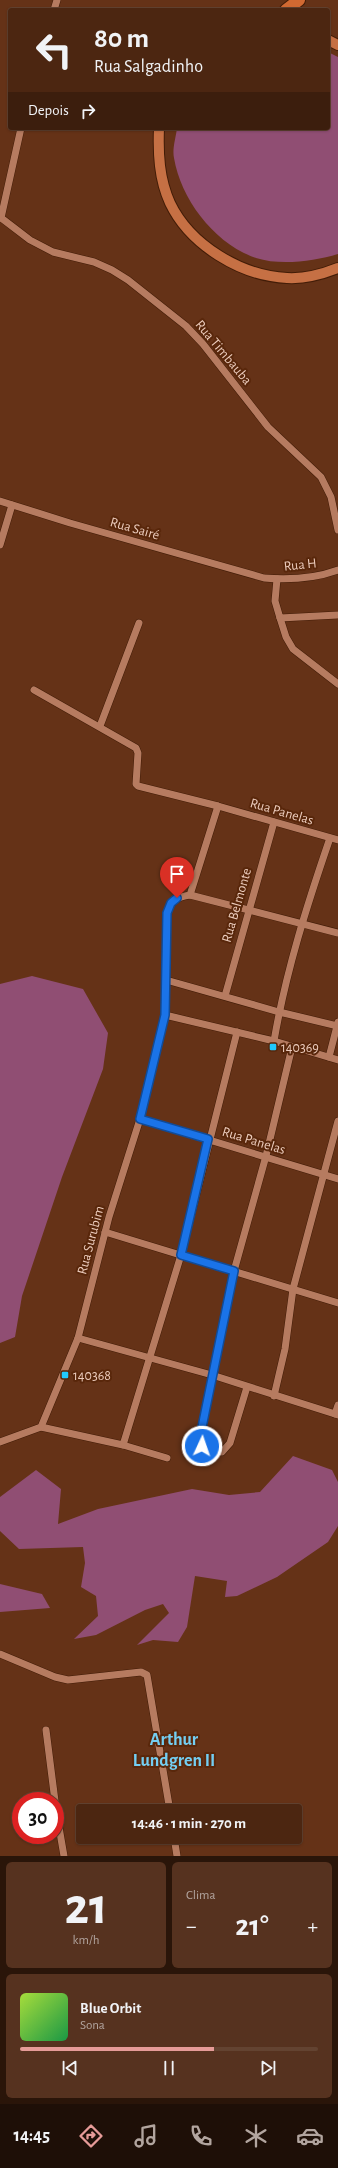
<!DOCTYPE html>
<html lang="pt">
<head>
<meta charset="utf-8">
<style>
  body { margin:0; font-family:"Alegreya Sans",sans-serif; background:#56321f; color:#f1f3f6; height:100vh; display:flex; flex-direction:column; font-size:15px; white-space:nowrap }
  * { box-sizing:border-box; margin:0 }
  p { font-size:13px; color:#b2a59f }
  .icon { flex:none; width:22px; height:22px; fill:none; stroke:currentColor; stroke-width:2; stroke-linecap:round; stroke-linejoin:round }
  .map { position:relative; height:1856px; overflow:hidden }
  .panel { display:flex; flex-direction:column; gap:6px; padding:6px; background:#2a1509; flex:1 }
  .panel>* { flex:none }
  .guide { position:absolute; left:8px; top:8px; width:322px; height:122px; border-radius:4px; box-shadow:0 1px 3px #0004,0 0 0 1px #634331; background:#4c2611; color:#f1f3f6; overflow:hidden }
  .speed { position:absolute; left:12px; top:1792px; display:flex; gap:8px; font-size:20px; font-weight:700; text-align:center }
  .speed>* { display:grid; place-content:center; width:52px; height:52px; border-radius:50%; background:#4c2611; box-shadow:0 1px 3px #0004,0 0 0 1px #634331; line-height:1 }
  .speed .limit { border:6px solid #d22; background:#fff; color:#111 }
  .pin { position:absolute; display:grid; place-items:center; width:34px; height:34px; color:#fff; margin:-41px -17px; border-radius:50% 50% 50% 0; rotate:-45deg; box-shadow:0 0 4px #0007 }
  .pin .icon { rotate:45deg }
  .me { position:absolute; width:44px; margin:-22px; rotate:3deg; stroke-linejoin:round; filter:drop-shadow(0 0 3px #0008) }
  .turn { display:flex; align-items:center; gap:14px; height:84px; padding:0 20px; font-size:18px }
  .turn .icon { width:52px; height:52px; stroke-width:2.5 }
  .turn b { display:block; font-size:28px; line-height:34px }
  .then { display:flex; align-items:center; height:38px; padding:0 20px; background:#0003; gap:8px; font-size:15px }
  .big { font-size:30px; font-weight:600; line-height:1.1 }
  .panel .tile { flex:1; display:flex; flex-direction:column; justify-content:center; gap:6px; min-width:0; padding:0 14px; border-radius:6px; background:#56321f }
  .panel .dial { align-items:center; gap:0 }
  .dial b { font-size:52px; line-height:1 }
  .song { display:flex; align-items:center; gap:12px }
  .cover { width:48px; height:48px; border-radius:6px; background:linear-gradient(135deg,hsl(80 70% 55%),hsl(140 70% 35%)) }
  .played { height:4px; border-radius:2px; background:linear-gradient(90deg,#e69b98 65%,#634331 65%) }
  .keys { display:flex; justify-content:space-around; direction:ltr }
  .heat { display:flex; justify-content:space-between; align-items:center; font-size:22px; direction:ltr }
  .panel .tiles { flex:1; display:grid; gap:6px; grid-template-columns:1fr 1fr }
  .tile:last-child { grid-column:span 2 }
  .trip { position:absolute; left:76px; top:1804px; width:226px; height:40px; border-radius:4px; background:#4c2611; box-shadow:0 1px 3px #0004,0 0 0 1px #634331; font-weight:600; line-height:40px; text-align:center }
  .tabs { display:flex; height:64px; justify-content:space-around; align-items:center; background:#1e0f07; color:#b2a59f }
  .tabs .icon { width:28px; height:28px }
  .tabs .on { color:#e69b98 }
  .tabs b { font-size:18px; color:#f1f3f6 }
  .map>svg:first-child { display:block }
  .green { fill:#904e73 }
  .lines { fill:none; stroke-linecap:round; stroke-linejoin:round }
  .minor-casing { stroke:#421c07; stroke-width:8 }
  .major-casing { stroke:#421c07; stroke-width:12 }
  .highway-casing { stroke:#421c07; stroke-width:14 }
  .minor { stroke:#b67b60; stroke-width:7 }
  .major { stroke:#c67044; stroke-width:10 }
  .highway { stroke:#d16932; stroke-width:12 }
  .route-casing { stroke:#114b97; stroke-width:10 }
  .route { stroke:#1a73e8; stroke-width:7 }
  .poi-dot { fill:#21c9fd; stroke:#59270b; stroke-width:1.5 }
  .labels { text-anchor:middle; stroke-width:4; stroke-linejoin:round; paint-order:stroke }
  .street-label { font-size:14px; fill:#ecccbd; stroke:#59270b }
  .poi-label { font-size:14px; fill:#ecccbd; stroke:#59270b; text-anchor:start }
  .district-label { font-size:18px; font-weight:bold; fill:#74cef2; stroke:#59270b }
</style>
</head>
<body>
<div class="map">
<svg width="338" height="1856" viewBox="0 0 338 1856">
  <rect width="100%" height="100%" fill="#653217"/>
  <g class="green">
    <path d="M328,52l10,5v197c-24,7 -57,12 -82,4 -41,-14 -75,-58 -82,-100 -2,-9 2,-21 3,-30h151z"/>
    <path d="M32,976l51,13 25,44 -5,36 -41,108 -40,119 -7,41 -15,6v-359z"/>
    <path d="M293,1456l39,14 6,12v44l-10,16 -51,35 -40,19 -12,1 2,-16 -32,-5 -8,51 -9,15 -25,-2 -16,5 32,-32 -6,-9 -18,6 -49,25 -22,4 24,-23 -2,-20 -15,-9 4,-24 -2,-16 -64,2 -19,-18v-34l36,-27 25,19 -3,35 40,-15 94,-20 37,6 31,-3z"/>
    <path d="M0,1584l42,10 8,14 -50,4z"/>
  </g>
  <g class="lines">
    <defs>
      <g id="minor">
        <path d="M54,10l3,-10"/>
        <path d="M0,217l30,23 23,12 41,10 18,8 16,10 58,46 17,18 65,83 53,50 10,20 7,33"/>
        <path d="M1,218l20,-90"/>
        <path d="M0,501l70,22 194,55c24,2 52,0 74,-8"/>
        <path d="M0,545l12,-40"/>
        <path d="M277,579l-2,22 5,17 58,-3"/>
        <path d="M280,618l6,19 7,12 45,35"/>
        <path d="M34,690l102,58 2,5 -2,31 2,2 80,20 120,34"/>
        <path d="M100,726l39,-103"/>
        <path d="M190,895l148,38"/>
        <path d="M166,980l113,32 59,14"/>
        <path d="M225,996l49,-174"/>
        <path d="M165,1015l109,26 64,19"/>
        <path d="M274,1041c12,-70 33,-136 56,-203"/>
        <path d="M329,1057l9,-35"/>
        <path d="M140,1119l198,60"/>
        <path d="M105,1232l233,71"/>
        <path d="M78,1338l134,37 126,40"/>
        <path d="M247,1387l-17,56 -8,9 -18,-2 -2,-4 -2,-9 34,-166 32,-115 26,-109"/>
        <path d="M274,1396l11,-47 8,-60 45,-168"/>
        <path d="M335,1414l3,-9"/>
        <path d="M41,1427l82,18 58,-190 56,-223"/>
        <path d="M0,1442l41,-15 37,-89 31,-121 31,-98 25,-104 2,-102c4,-12 10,-16 23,-18l28,-89"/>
        <path d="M123,1445l44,13"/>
        <path d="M0,1654l55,23 13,3 73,-8 6,3 23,136"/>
        <path d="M46,1730l9,71"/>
        <path d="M55,1804l9,52"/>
        <path d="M174,1837l3,19"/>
      </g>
      <g id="major">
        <path d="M328,40l10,5"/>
        <path d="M159,128c-1,25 0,51 11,75 20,42 71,73 117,75 17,1 36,-4 51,-10"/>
      </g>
      <path id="highway" d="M286,10l13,-10"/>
    </defs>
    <use href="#minor" class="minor-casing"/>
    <use href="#major" class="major-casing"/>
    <use href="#highway" class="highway-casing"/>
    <use href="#minor" class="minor"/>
    <use href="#major" class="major"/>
    <use href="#highway" class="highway"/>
  </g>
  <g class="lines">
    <defs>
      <path id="route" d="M177,898l-6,5 -4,10 -2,102 -25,104 68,20 -27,116 53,16 -34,166 2,9"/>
    </defs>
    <use href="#route" class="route-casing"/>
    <use href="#route" class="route"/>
  </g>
  <g class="poi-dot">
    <rect x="269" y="1043" width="8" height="8" rx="2"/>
    <rect x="61" y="1371" width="8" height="8" rx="2"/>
  </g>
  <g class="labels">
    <g class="street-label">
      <text transform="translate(224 352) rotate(50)" y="5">Rua Timbauba</text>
      <text transform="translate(135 528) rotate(16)" y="5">Rua Sairé</text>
      <text transform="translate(300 564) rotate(-6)" y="5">Rua H</text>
      <text transform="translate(282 811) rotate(16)" y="5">Rua Panelas</text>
      <text transform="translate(236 905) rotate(-74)" y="5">Rua Belmonte</text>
      <text transform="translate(254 1140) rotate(17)" y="5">Rua Panelas</text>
      <text transform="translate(90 1240) rotate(-75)" y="5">Rua Surubim</text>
    </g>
    <g class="poi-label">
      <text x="281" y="1052">140369</text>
      <text x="73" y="1380">140368</text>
    </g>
    <g class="district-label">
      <text x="174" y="1745">Arthur<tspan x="174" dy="21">Lundgren II</tspan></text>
    </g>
  </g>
</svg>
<div class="speed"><div class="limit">30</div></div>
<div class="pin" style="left:177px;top:898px;background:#d93025"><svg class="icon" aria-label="arrive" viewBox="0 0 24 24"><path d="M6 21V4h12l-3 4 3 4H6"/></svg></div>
<svg class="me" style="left:202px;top:1446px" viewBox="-20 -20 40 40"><circle r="17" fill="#1a73e8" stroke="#fff" stroke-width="3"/><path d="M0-11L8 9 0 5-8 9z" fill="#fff"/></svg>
<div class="trip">14:46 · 1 min · 270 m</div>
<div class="guide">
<div class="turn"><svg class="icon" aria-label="left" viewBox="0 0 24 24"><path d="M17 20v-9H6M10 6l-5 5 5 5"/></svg><div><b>80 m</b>Rua Salgadinho</div></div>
<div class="then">Depois<svg class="icon" aria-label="right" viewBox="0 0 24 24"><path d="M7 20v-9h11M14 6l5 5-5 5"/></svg></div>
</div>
</div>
<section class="panel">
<div class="tiles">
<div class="tile dial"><b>21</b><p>km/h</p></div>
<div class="tile"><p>Clima</p>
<div class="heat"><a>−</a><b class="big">21°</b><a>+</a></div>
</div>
<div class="tile">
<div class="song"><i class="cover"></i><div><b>Blue Orbit</b><p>Sona</p></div></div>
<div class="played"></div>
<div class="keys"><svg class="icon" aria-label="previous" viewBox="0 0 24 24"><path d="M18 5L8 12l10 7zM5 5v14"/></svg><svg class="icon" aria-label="pause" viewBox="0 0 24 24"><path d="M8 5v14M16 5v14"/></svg><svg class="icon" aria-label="next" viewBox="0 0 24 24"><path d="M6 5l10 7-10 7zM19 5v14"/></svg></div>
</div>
</div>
</section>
<nav class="tabs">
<b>14:45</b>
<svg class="icon on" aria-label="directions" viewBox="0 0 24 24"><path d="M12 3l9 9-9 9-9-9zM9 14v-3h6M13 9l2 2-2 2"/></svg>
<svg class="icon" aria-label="music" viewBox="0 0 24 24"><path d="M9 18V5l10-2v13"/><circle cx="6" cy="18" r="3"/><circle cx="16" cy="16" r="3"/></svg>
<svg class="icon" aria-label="phone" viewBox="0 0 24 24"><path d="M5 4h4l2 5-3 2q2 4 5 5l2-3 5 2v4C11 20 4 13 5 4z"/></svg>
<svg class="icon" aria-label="climate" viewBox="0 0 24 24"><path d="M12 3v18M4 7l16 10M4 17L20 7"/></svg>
<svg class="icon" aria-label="car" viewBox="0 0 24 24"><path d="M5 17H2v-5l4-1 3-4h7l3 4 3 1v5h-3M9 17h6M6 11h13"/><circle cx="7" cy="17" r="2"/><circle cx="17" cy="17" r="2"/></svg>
</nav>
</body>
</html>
